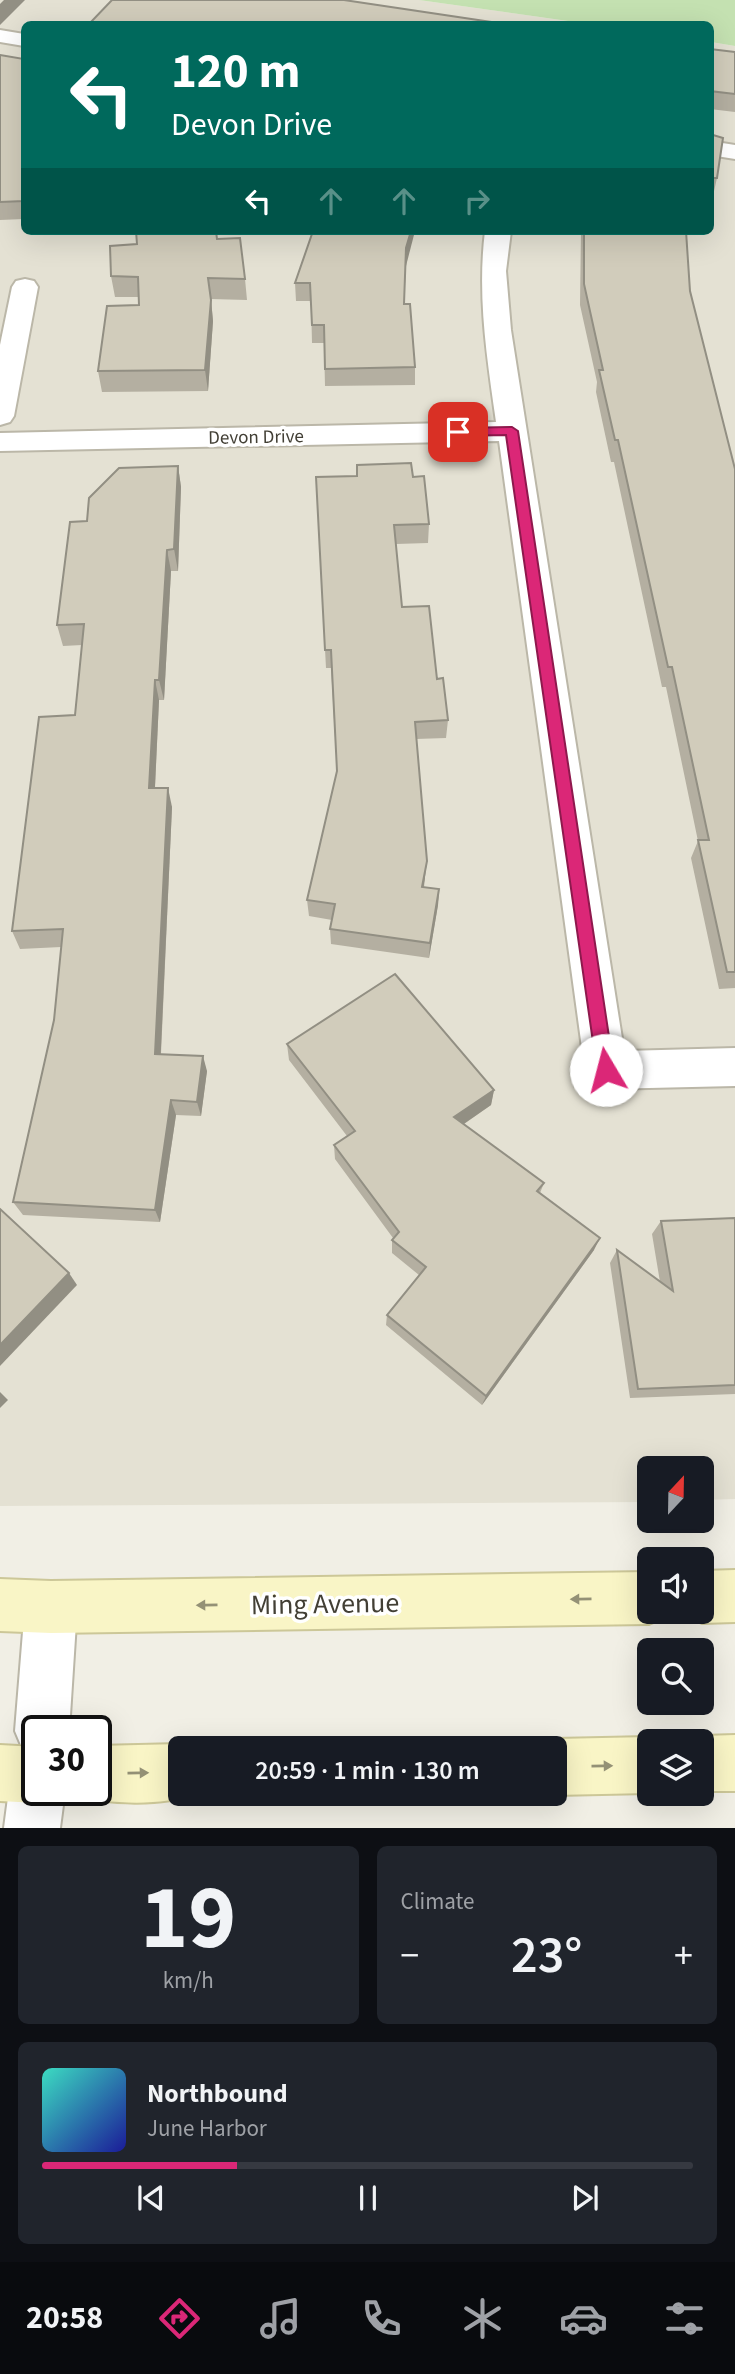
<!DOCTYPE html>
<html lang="en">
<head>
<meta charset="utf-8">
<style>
  body { margin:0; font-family:"Source Sans 3",sans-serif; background:#20242c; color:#f1f3f6; height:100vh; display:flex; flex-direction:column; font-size:26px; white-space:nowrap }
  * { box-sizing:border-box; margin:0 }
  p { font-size:23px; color:#9ea1a6 }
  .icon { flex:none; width:38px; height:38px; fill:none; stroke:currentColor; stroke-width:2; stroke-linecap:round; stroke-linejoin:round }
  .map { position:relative; height:1828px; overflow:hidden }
  .side { display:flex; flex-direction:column; gap:18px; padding:18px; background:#0d0f14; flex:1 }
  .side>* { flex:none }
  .guide { position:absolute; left:21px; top:21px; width:693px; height:214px; border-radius:10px; box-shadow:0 7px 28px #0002; background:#00695c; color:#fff; overflow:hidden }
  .needle { width:46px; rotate:22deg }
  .tools { position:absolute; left:637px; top:1456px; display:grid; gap:14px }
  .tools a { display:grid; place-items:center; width:77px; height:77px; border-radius:10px; background:#171b24; box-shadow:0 7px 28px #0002; font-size:35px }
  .speed { position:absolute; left:21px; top:1715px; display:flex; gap:14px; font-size:35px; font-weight:700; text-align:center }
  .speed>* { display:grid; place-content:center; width:91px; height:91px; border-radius:50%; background:#171b24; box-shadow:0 7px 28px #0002; line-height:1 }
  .speed .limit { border:4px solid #111; border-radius:10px; background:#fff; color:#111 }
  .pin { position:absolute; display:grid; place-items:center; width:60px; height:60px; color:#fff; margin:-30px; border-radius:14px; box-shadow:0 4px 10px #0006 }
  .me { position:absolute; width:77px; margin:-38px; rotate:352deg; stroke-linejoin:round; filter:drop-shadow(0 0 5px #0008) }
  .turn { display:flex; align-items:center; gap:24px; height:147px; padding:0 35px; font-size:32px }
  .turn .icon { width:91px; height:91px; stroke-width:2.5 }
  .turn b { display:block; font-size:49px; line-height:60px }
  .lanes { display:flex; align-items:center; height:66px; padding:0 35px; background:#0003; justify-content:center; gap:35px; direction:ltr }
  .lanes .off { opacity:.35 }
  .big { font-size:52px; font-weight:600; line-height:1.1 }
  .side .tile { flex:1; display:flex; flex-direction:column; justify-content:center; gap:10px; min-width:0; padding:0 24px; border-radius:10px; background:#20242c }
  .side .dial { align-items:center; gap:0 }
  .dial b { font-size:91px; line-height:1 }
  .song { display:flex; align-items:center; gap:21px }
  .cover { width:84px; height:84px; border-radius:10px; background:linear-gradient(135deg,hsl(170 70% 55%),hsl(240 70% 35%)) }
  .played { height:7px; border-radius:4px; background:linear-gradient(90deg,#db2777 30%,#363941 30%) }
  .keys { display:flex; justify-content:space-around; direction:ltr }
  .heat { display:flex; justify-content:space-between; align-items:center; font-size:38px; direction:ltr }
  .side .tiles { flex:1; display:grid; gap:18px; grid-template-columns:1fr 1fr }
  .tile:last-child { grid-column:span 2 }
  .trip { position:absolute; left:168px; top:1736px; width:399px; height:70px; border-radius:10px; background:#171b24; box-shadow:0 7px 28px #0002; font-weight:600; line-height:70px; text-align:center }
  .tabs { display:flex; height:112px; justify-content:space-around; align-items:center; background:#090b0e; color:#9ea1a6 }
  .tabs .icon { width:49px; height:49px }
  .tabs .current { color:#db2777 }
  .tabs b { font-size:32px; color:#f1f3f6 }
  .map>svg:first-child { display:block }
  .residential { fill:#e4e1d3 }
  .green { fill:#c4e1b1 }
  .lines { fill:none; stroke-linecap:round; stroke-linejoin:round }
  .minor-casing { stroke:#bbb7a8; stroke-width:4 }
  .secondary-casing { stroke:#ccc798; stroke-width:4 }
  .minor { fill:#fff; fill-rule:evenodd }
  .secondary { fill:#f9f5c6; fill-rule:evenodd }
  .wall { fill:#b4afa1 }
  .shaded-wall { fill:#928f83 }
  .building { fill:#d1ccbb; stroke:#928f83; stroke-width:2 }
  .oneway { fill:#949176 }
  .route { fill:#db2777; stroke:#8e194d; stroke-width:2 }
  .labels { text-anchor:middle; stroke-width:7; stroke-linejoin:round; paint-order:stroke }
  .far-street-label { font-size:19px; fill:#423f35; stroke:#fff }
  .near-street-label { font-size:28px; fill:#423f35; stroke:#fff }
</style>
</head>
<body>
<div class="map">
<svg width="735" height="1828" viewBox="0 0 735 1828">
  <rect width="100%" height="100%" fill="#f1efe5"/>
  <path class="residential" d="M0,0h419l170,24h-565v207h686l1,-189 24,4v1453l-33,1v-32h-53v34l-649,4z"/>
  <path class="green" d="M419,0h316v46l-24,-4 -1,-18h-121z"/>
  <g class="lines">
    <defs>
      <g id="minor">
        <path d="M0,30l24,4v12l-24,-4z"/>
        <path d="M710,141l25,4v14l-25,-4z"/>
        <path d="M485,231h26l-5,40 5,59 113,721 111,-3v38l-129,3 -15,-6 -6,-13 -86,-629 -499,10v-18l496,-11c-9,-64 -19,-126 -11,-191z"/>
        <path d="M25,279l9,2 4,6 -24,129 -4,6 -10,3v-80l12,-58 4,-6z"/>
        <path d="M51,1581l18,8 8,18 -8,124h-32v25l-14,-6 -8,-19 10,-124 8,-18z"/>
        <path d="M37,1762v28h28l-5,38h-56l5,-38 8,-20z"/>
      </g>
      <g id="secondary">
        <path d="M735,1570v52l-33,1 -18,-8 -2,-3h20v-41z"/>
        <path d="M649,1572v40h20l-2,4 -18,8 -598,9 -51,-2v-52l51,2z"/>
        <path d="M735,1735v56h-33v-50h-12l12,-5z"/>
        <path d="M649,1737l9,4h-9v52l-94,2v-47h-20l20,-9z"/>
        <path d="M180,1744l9,4h-9v46h14c-29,12 -89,11 -118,0l-1,-4h21v-44z"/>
        <path d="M0,1745l37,2v43h21l-1,5 -20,8 -37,-2z"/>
      </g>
    </defs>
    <use href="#minor" class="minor-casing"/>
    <use href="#secondary" class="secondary-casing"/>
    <use href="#minor" class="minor"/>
    <use href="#secondary" class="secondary"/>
  </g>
  <g class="wall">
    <path d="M710,49l25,3v60l-25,-3z"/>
    <path d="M0,55l24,4v160l-24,1z"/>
    <path d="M710,124l7,54 -5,22h-2z"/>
    <path d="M127,231h89l1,8 28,40 2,21 -36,-1 2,22 -5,70 -106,1 -4,-21 41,-66v-8h-24l-4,-21 26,-32 -1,-12z"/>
    <path d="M581,231h105l4,60 45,178v519l-16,1 -28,-131 7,-17 -32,-154h-4l-48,-225h-3l-15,-70 1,-10 -17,-77z"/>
    <path d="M406,266l-2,38 11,63v18l-90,1 -1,-43h-12l-1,-42h-15l-1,-18z"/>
    <path d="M357,465l56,12 16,47 -1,19 -32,1 6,63 35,72 11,41 -2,18 -30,1 9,138 -1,11 15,1 -1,16 -9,53 -98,-14 -1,-15 2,-9 -23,-4 -2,-16 30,-128 -6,-104h-5l-10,-191 41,-1z"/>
    <path d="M178,466l3,21 -3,84h-7l-7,129h-5l-4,88 17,19 -11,247 46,17 -6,45 -25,-1 -16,107 -137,-7 -10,-13 41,-182 7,-73 -41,2 -8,-18 63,-216 7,-70 -19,1 -6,-21 30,-104z"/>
    <path d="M287,1044l207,46 -3,15 -27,19 80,59 -4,10 54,57 -112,155 -96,-80 1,-10 32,-40 -27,-22v-13l1,-2 -58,-79 -1,-14 13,-9 -58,-76z"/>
    <path d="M735,1218v176l-105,4 -20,-135 7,-13 43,32 -8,-48 9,-13z"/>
  </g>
  <g class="shaded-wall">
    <path d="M4,0h21l-25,25v-21z"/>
    <path d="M411,231h4l-9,35v-18z"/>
    <path d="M211,300l2,21 -5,70 -3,-21z"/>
    <path d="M178,466l3,21 -3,84 -4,-22z"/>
    <path d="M167,550l4,21 -7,129 -5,-20z"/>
    <path d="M155,680l4,20 -5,107 -5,-19z"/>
    <path d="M168,788l4,19 -12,262 -5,-15z"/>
    <path d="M427,861l-2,16 -4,27 1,-17z"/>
    <path d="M439,889l-1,16 -9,53 1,-15z"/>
    <path d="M203,1056l4,15 -6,45 -4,-14z"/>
    <path d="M494,1090l-3,15 -39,27 2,-15z"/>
    <path d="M171,1100l5,15 -16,107 -5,-12z"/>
    <path d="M600,1238l-6,12 -112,155 4,-9z"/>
    <path d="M69,1273l8,12 -77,81v-21z"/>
    <path d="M0,1392l8,8 -8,8z"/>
  </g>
  <g class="building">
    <path d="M112,0h232l154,23 -1,1h-408z"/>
    <path d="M710,49l25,3v42l-25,-3z"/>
    <path d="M0,55l24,4v142l-24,1z"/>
    <path d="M712,123l1,12 10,3 -6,40h-7v-54z"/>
    <path d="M136,231h80l1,8 23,-1 5,41 -37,-1 3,22 -6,70 -107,1 9,-65 32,-1 -1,-28 -27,-1 -1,-30 27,-2z"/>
    <path d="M313,231h98l-5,17 -2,56h6l5,63 -90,2 -1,-44h-12l-2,-42h-15z"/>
    <path d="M584,231h102l4,60 45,178v503h-8l-29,-132h11l-37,-173h-4l-50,-227h-3l-16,-70h4l-19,-86z"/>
    <path d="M411,463l2,14 11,-1 5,48 -35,1 8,82 27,-1 8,73 6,-1 5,42 -33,2 12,139 -5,26 17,2 -9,54 -100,-14 5,-25 -28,-4 30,-129 -6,-121h-6l-9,-173 41,-1v-11z"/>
    <path d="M178,466l-4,83 -7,1 -8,130h-4l-6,108h19l-13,266 48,2 -6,46 -26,-2 -16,110 -142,-8 41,-182 9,-91 -51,2 27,-214 36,-2 9,-91 -27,1 13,-103 17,-1 2,-23 30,-30z"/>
    <path d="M395,974l99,116 -40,27 90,66 -7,8 63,47 -114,158 -99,-81 39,-48 -34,-27 7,-8 -65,-87 21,-14 -68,-87z"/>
    <path d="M0,1209l69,64 -69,72z"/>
    <path d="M735,1218v167l-97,4 -21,-139 56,41 -12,-70z"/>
  </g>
  <defs><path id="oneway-solid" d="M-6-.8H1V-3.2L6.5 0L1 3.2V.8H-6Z" transform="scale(1.75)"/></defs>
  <g class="oneway">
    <use href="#oneway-solid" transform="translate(581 1599) rotate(179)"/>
    <use href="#oneway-solid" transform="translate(207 1605) rotate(179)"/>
    <use href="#oneway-solid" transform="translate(602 1766) rotate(-1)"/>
    <use href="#oneway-solid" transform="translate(138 1773) rotate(-1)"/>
  </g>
  <path class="route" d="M512,427l6,4 96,639 -8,8 -9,-8 -91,-635 -48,1 -6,-4 6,-4z"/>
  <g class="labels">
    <g class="far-street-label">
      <text transform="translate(256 436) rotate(-1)" y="7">Devon Drive</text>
    </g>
    <g class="near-street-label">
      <text transform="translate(325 1603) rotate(-1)" y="10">Ming Avenue</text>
    </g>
  </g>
</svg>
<div class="tools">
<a><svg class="needle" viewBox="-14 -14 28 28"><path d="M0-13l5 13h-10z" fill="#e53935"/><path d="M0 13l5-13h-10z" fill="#9ea1a6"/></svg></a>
<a><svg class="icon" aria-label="sound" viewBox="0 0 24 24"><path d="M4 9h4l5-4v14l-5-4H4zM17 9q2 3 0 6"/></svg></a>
<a><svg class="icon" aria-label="search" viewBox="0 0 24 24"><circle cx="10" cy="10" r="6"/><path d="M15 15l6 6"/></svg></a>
<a><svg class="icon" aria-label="layers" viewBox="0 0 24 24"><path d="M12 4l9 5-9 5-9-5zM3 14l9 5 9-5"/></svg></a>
</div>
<div class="speed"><div class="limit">30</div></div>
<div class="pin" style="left:458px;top:432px;background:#d93025"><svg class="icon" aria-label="arrive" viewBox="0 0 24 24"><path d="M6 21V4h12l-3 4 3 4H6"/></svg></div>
<svg class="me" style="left:606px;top:1070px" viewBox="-20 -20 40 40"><circle r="19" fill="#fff"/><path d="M0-13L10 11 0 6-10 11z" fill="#db2777"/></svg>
<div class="trip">20:59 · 1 min · 130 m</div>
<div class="guide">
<div class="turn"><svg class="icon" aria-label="left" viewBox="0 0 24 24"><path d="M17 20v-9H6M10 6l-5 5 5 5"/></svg><div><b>120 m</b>Devon Drive</div></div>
<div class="lanes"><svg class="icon" aria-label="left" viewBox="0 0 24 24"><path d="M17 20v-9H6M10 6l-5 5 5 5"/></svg><svg class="icon off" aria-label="ahead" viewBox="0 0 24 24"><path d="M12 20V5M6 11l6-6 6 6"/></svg><svg class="icon off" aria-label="ahead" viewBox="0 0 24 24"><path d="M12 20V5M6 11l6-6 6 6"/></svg><svg class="icon off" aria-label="right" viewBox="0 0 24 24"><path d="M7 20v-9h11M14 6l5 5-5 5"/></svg></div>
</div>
</div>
<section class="side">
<div class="tiles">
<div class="tile dial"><b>19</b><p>km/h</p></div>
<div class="tile"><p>Climate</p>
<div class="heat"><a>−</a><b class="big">23°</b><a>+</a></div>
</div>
<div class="tile">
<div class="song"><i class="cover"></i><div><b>Northbound</b><p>June Harbor</p></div></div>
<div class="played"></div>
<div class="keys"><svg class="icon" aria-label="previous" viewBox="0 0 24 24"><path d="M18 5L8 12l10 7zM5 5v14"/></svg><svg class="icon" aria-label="pause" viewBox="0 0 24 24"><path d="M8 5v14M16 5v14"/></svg><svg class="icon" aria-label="next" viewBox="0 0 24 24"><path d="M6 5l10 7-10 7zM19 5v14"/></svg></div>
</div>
</div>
</section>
<nav class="tabs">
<b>20:58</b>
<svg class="icon current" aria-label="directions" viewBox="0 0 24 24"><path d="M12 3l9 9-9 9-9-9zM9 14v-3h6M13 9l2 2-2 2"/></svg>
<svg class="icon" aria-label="music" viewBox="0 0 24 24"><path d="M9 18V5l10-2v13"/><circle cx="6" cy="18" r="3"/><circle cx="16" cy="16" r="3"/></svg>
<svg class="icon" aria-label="phone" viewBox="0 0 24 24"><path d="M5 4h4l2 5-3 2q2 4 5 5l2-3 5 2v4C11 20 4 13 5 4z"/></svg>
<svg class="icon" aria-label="climate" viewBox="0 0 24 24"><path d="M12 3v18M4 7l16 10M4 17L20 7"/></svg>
<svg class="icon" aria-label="car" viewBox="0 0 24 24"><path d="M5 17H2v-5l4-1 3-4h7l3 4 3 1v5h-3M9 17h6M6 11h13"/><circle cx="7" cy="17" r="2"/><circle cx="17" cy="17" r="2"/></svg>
<svg class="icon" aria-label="filters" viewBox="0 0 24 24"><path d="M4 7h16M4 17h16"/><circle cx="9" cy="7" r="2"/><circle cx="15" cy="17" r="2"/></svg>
</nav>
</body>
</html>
